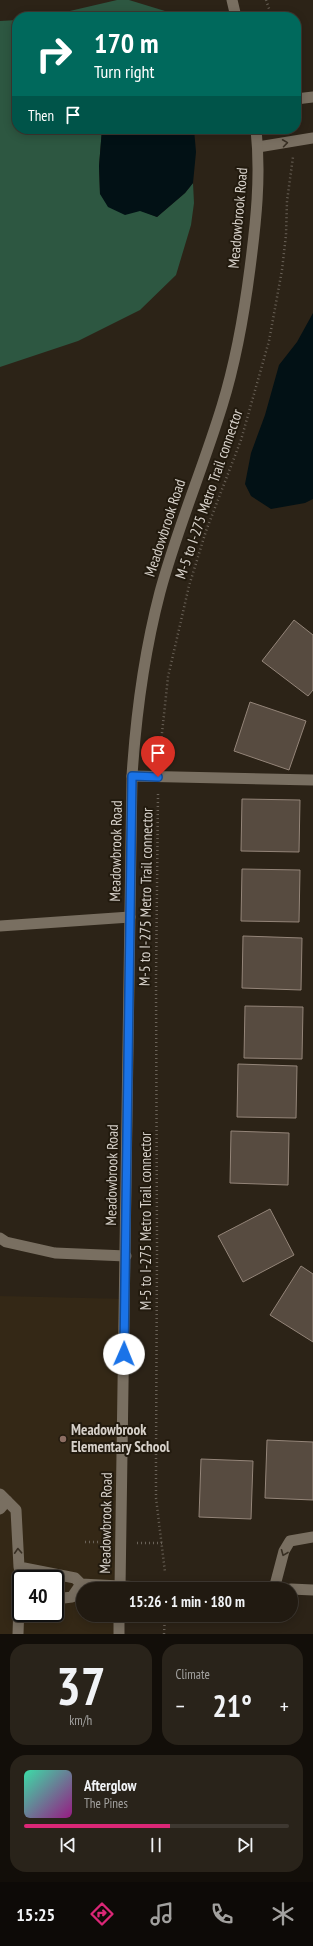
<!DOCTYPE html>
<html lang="en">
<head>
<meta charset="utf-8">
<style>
  body { margin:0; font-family:"PT Sans Narrow",sans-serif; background:#29231a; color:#f1f3f6; height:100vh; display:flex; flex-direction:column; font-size:15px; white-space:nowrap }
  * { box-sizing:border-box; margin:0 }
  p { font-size:13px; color:#a2a19f }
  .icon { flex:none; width:22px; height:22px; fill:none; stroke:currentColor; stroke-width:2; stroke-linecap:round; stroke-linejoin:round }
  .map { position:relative; height:1634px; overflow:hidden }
  .panel { display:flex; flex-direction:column; gap:10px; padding:10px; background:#120e09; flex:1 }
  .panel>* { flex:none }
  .top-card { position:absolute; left:12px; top:12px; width:289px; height:122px; border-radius:16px; box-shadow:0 2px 10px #0003,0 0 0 1px #3e3831; background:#00695c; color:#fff; overflow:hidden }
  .speed { position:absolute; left:12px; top:1570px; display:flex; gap:8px; font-size:20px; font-weight:700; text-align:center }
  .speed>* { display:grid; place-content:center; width:52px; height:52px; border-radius:50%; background:#211a11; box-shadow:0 2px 10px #0003,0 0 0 1px #3e3831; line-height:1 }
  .speed .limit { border:2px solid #111; border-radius:6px; background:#fff; color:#111 }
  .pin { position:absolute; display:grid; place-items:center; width:34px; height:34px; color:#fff; margin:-41px -17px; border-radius:50% 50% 50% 0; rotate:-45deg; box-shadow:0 0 4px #0007 }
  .pin .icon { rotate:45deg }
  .me { position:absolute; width:44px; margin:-22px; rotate:1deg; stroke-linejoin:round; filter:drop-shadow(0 0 3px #0008) }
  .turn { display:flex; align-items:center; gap:14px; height:84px; padding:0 16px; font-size:18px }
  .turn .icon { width:52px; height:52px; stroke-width:2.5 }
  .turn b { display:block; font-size:28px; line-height:34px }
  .then { display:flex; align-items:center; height:38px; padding:0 16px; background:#0003; gap:8px; font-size:15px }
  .big { font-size:30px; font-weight:700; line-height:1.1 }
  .panel .tile { flex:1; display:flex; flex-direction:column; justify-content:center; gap:6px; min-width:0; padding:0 14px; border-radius:16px; background:#29231a }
  .panel .dial { align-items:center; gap:0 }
  .dial b { font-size:52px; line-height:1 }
  .song { display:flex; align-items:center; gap:12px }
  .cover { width:48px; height:48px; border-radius:6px; background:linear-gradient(135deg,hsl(160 70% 55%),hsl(310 70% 35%)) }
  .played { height:4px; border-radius:2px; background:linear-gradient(90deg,#db2777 55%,#3e3831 55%) }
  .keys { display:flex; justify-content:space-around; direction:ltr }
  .heat { display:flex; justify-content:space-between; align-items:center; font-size:22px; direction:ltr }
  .panel .tiles { flex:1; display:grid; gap:10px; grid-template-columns:1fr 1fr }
  .tile:last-child { grid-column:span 2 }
  .trip { position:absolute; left:76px; top:1582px; width:222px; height:40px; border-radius:20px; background:#211a11; box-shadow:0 2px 10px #0003,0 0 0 1px #3e3831; font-weight:700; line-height:40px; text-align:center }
  .menu { display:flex; height:64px; justify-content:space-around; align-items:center; background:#0d0a07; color:#a2a19f }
  .menu .icon { width:28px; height:28px }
  .menu .active { color:#db2777 }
  .menu b { font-size:18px; color:#f1f3f6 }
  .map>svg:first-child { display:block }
  .built { fill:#342816; fill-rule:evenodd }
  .green { fill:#2d5741 }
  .water { fill:#021115 }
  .building { fill:#574b40; stroke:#948579 }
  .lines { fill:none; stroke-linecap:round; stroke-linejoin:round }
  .path { stroke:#6a6258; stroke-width:2.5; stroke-dasharray:1 3; stroke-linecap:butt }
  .service { stroke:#796f61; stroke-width:11 }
  .minor { stroke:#796f61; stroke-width:11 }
  .tertiary { stroke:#796f61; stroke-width:11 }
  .oneway { stroke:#382f23 }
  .route-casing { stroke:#114b97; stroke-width:10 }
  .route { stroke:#1a73e8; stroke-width:7 }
  .education-dot { fill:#8d6e63; stroke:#221a0e; stroke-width:1.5 }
  .labels { text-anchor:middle; stroke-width:4; stroke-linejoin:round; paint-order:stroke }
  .street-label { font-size:15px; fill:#d7d1ca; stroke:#221a0e }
  .poi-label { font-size:15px; font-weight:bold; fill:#d7d1ca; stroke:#221a0e; text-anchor:start }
</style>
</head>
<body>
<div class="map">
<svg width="313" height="1634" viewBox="0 0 313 1634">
  <rect width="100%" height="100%" fill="#2c2317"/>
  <path class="built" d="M0,1296l128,3 -4,290h-41v26h41l-1,19h-123zM21,1579h34v34h-34z"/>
  <g class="green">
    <path d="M117,0h12l36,11 1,6h-122z"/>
    <path d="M17,20v109h85l-3,37 1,28 57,23 28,-24 8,-10 1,20 -3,22 -15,50 -36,35 -62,31 -78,26v-346z"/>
  </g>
  <g class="water">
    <path d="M102,129h92l2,23 -3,31 -8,10 -28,24 -17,-6 -15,4 -17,-8 -8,-13 -1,-28z"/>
    <path d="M313,313v186l-8,4 -34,6 -20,-13 -6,-12 6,-31 14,-38 14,-50 18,-23z"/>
  </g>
  <g class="building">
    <path d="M294,620l19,15v55l-5,6 -46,-35z"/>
    <path d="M250,702l56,19 -17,49 -55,-19z"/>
    <path d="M242,799l58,1 -1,52 -58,-1z"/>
    <path d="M242,869l58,1 -1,52 -58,-1z"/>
    <path d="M243,936l59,2 -1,52 -59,-2z"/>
    <path d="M245,1006l58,1 -1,52 -58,-1z"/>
    <path d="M238,1064l59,2 -1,52 -59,-1z"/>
    <path d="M231,1131l58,2 -1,52 -58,-2z"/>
    <path d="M270,1209l24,46 -51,27 -25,-46z"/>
    <path d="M301,1266l12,8v68l-43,-27z"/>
    <path d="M267,1440l46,2v58l-48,-2z"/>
    <path d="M201,1459l52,2 -2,58 -52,-2z"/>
  </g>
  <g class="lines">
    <g class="path">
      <path d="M266,0l6,17"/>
      <path d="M296,73l4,9"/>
      <path d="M159,761l9,-84 21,-91 17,-55 35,-91 28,-99 13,-71 4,-35 1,-34 6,-44"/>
      <path d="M158,794l-2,186 1,268 -1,214v36l9,74"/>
      <path d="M85,1542h19"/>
      <path d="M137,1543h25"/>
      <path d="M164,1634l1,-19"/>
    </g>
    <g class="service">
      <path d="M132,776l181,4"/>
      <path d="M0,926l130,-9"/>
      <path d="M0,1238l6,4 49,11 71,3"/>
      <path d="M0,1494l16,16 3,57 56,11 6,6 39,2"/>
      <path d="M0,1509l7,-8"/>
      <path d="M55,1599l17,-2 9,-13"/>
      <path d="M18,1634l1,-30h2"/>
    </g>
    <g class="minor">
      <path d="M296,99l17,-2"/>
      <path d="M258,147l55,-9"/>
      <path d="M120,1586l45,2 122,1"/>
      <path d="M274,1589l10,-38 6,-10 23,-4"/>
      <path d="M291,1589l22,1"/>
    </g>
    <g class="tertiary">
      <path d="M232,0l4,17"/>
      <path d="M120,1589l12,-813c4,-62 12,-123 28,-184 17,-63 43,-124 62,-186 14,-45 22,-91 28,-138 6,-46 11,-92 6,-139"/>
      <path d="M119,1634v-19"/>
    </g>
  </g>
  <defs><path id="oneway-chevron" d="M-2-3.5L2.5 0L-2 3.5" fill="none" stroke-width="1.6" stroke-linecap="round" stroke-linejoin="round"/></defs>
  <g class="oneway">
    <use href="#oneway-chevron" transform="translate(285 143) rotate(-8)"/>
    <use href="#oneway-chevron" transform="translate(18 1551) rotate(-93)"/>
    <use href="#oneway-chevron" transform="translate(284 1553) rotate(112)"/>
  </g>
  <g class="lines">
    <defs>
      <path id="route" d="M124,1354l8,-578 26,1"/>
    </defs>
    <use href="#route" class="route-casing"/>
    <use href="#route" class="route"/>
  </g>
  <circle class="education-dot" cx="63" cy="1439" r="4"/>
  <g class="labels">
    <g class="street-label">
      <text transform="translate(238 218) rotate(-85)" y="5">Meadowbrook Road</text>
      <text transform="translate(209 494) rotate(-71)" y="5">M-5 to I-275 Metro Trail connector</text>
      <text transform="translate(165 528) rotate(-72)" y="5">Meadowbrook Road</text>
      <text transform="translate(116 851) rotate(-89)" y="5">Meadowbrook Road</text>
      <text transform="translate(146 897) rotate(-89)" y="5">M-5 to I-275 Metro Trail connector</text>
      <text transform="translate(112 1175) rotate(-89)" y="5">Meadowbrook Road</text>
      <text transform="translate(146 1221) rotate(-90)" y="5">M-5 to I-275 Metro Trail connector</text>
      <text transform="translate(106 1523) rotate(-89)" y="5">Meadowbrook Road</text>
    </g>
    <g class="poi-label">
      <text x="71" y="1435">Meadowbrook<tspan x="71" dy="17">Elementary School</tspan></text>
    </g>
  </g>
</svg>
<div class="speed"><div class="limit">40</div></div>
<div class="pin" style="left:158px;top:777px;background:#d93025"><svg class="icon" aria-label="arrive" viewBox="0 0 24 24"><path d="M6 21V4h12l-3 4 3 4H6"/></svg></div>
<svg class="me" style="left:124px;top:1354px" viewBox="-20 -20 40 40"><circle r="19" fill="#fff"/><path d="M0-13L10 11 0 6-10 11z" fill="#1a73e8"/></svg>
<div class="trip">15:26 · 1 min · 180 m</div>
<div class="top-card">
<div class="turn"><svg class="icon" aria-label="right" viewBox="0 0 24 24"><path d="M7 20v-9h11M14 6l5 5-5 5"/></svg><div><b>170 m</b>Turn right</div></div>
<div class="then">Then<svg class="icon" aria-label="arrive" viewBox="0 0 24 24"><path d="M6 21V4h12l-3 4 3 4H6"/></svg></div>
</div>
</div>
<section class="panel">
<div class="tiles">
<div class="tile dial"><b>37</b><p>km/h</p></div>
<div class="tile"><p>Climate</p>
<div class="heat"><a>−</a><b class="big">21°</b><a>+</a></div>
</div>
<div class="tile">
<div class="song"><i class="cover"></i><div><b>Afterglow</b><p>The Pines</p></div></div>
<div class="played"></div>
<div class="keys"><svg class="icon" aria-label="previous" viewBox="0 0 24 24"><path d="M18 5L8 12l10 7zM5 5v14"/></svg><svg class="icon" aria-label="pause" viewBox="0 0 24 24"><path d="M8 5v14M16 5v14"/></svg><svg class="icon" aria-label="next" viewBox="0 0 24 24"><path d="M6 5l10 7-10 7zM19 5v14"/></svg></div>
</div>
</div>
</section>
<nav class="menu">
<b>15:25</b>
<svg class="icon active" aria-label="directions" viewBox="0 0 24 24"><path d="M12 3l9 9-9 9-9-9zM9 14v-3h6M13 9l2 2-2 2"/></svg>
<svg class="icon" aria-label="music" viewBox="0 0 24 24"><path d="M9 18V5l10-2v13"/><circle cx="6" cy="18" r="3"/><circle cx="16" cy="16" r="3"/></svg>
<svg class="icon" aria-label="phone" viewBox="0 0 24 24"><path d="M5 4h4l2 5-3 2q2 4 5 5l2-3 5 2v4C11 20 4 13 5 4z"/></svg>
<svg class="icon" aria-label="climate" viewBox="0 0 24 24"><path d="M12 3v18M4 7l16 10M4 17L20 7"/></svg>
</nav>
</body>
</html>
